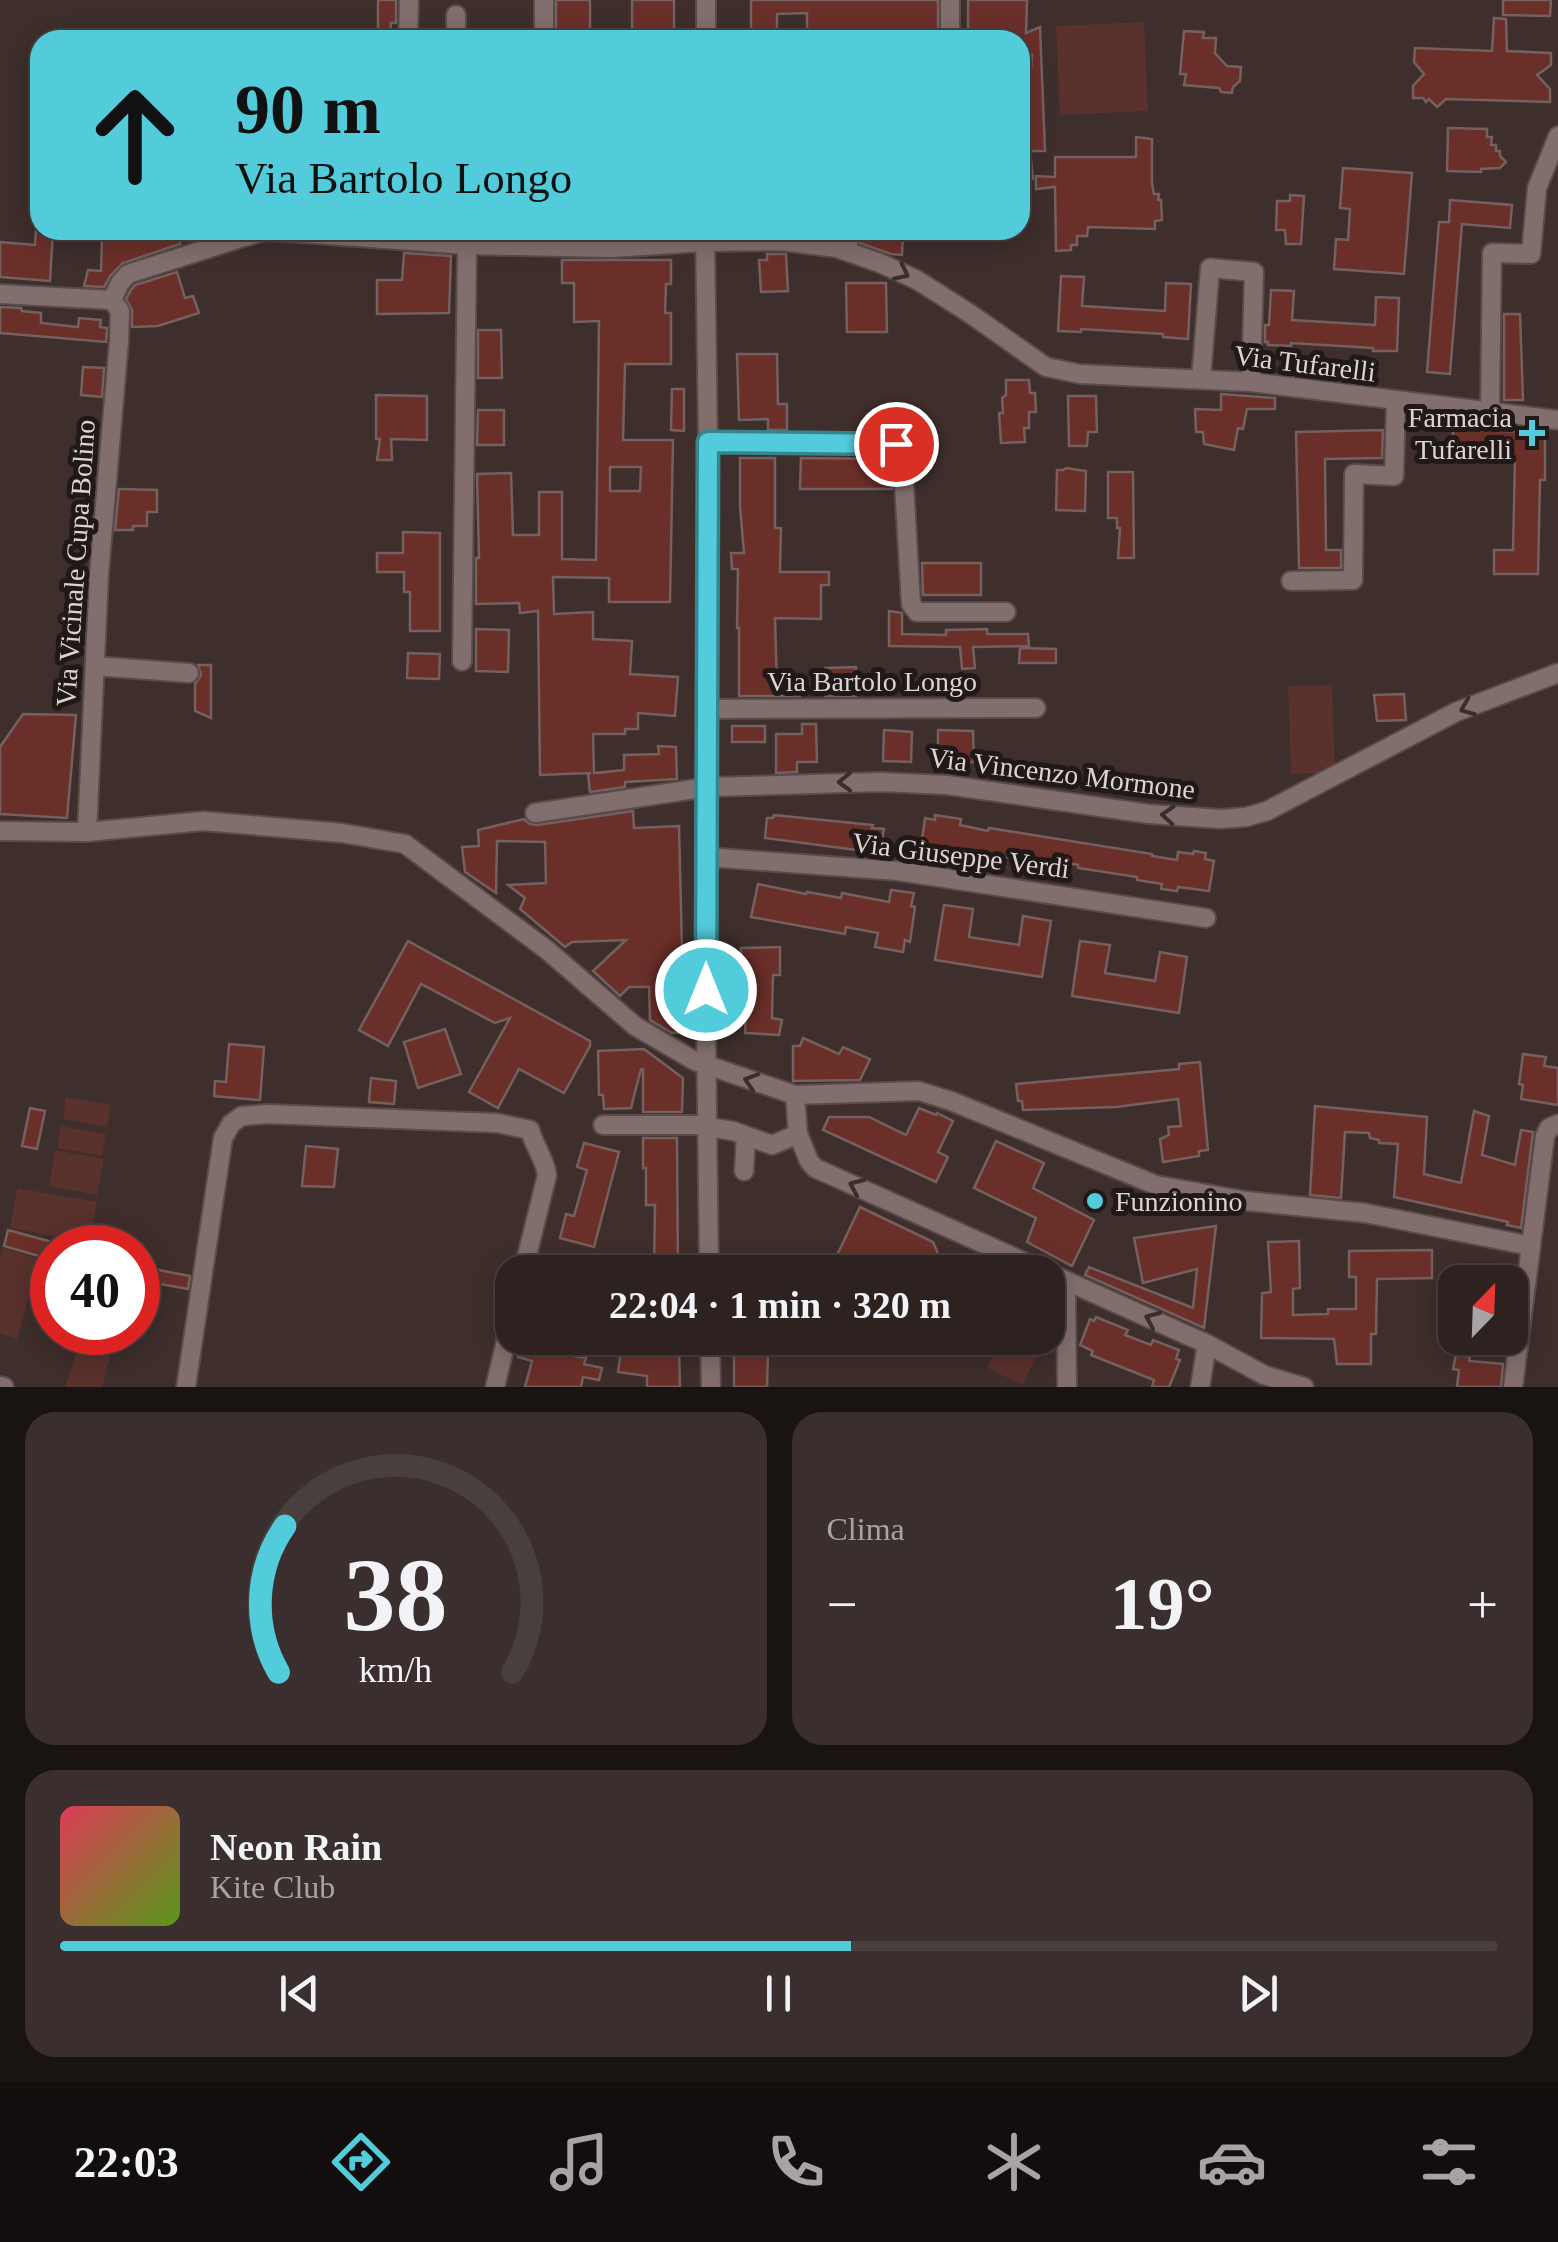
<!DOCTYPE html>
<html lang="it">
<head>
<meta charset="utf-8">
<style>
  body { margin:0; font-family:"Times New Roman",serif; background:#3a2f2e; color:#f1f3f6; height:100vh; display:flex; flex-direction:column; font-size:38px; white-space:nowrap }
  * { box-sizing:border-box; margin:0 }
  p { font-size:32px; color:#a7a4a5 }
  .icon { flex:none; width:55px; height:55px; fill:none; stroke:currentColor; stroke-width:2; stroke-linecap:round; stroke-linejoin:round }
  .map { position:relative; height:1387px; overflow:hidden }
  .sheet { display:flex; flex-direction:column; gap:25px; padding:25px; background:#191312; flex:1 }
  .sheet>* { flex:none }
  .hud { position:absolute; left:30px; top:30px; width:1000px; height:210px; border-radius:30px; box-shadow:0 5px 25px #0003,0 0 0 2px #493f3f; background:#52cbda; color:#111; overflow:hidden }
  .needle { width:65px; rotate:23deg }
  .fabs { position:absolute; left:1438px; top:1265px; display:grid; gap:20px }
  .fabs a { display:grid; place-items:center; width:90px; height:90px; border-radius:20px; background:#2e2221; box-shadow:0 5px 25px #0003,0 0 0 2px #493f3f; font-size:50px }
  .speed { position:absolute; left:30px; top:1225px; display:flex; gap:20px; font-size:50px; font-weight:700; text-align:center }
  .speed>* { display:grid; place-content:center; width:130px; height:130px; border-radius:50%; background:#2e2221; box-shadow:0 5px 25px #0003,0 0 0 2px #493f3f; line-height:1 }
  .speed .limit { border:15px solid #d22; background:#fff; color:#111 }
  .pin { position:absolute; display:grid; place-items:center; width:85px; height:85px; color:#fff; margin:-42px; border:5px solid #fff; border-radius:50%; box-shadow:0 2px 10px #0007 }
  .me { position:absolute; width:110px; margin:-55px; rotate:0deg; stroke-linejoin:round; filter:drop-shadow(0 0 8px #0008) }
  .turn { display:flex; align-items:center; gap:35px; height:210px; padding:0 40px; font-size:45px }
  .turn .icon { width:130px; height:130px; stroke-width:2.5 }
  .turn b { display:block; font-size:70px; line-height:85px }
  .big { font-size:75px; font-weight:700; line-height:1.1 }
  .sheet .tile { flex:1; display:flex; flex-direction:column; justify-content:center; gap:15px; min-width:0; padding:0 35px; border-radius:30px; background:#3a2f2e }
  .sheet .dial { align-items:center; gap:0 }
  .dial svg { height:260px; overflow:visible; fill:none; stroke:#493f3f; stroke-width:7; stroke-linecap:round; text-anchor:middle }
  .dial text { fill:#f1f3f6; stroke:none }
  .song { display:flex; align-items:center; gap:30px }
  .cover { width:120px; height:120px; border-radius:15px; background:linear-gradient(135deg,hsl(350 70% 55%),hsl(90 70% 35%)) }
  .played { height:10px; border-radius:5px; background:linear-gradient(90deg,#52cbda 55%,#493f3f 55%) }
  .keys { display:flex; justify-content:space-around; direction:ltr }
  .heat { display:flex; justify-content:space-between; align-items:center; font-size:55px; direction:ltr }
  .sheet .tiles { flex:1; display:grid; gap:25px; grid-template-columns:1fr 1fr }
  .tile:last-child { grid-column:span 2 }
  .trip { position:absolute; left:495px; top:1255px; width:570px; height:100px; border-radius:30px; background:#2e2221; box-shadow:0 5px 25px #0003,0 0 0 2px #493f3f; font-weight:700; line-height:100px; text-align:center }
  .menu { display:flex; height:160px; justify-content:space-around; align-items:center; background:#120e0d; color:#a7a4a5 }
  .menu .icon { width:70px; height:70px }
  .menu .active { color:#52cbda }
  .menu b { font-size:45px; color:#f1f3f6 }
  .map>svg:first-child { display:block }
  .green { fill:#59312d }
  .building { fill:#6b2f2a; stroke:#74615f; stroke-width:2.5; fill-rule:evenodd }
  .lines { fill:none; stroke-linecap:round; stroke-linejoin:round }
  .minor-casing { stroke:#594b4a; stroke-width:22 }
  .minor { stroke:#826f6d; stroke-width:18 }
  .oneway { stroke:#382e2d }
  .route-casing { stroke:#35848e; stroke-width:25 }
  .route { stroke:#52cbda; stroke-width:18 }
  .poi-dot { fill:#52cbda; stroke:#201918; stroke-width:4 }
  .labels { text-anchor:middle; stroke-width:10; stroke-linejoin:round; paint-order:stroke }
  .street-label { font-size:28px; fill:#ded3d2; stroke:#201918 }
  .poi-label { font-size:28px; fill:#ded3d2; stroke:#201918; text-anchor:end }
</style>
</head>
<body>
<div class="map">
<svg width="1558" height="1387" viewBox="0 0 1558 1387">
  <rect width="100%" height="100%" fill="#3e2e2c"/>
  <g class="green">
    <path d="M1144,22l4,89 -88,4 -4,-89z"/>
    <path d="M1332,685l3,87 -44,2 -3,-88z"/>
    <path d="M66,1097l45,8 -4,22 -44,-8z"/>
    <path d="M61,1126l45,8 -4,22 -45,-8z"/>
    <path d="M55,1150l49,9 -7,36 -48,-9z"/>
    <path d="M17,1188l80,14 -8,41 -79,-15z"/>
    <path d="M3,1248l37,11 -23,80 -17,-5v-75z"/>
    <path d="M83,1333h34l-15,54h-37z"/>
    <path d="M1002,1338h43l-22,47 -36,-17z"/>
  </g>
  <g class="building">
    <path d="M378,0h18v23h-5l-1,17h-12z"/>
    <rect x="556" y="0" width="34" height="31"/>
    <rect x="632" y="0" width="42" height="40"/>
    <path d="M751,0h187v40h-85v-7h-46v-20l-30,1v26h-26z"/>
    <path d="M968,0h59l-1,33 14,-6 5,124h-15l3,28 -13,-1v-95l10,-1 2,-27 -12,-1v-14h-52z"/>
    <path d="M1503,0h48l-1,16 -47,-1z"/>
    <path d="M1494,18l12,1 1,32 44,2v12l-14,10 13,14v13l-104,-3 -9,8 -8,-8 -3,3 -3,-4h-10v-12l11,-12 -10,-12 1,-14 77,3z"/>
    <path d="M1184,31l20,1 -1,6h13l-1,15 12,13 14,1 -1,14 -7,6 -1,6 -11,-1 -2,-4 -35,-3 2,-11h-6z"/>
    <path d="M1448,128l39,1v8h5l-1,8h5v6h4v5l6,6 -6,6 -19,1v3l-34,-1z"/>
    <path d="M1136,137l16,2v44l2,11h5l-1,6h3l1,20 -7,1v8l-67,-2 -1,9h-10v9h-6v5l-15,1 -1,-64 -19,2v-13l19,1v-20h81z"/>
    <path d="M1343,168l69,5 -8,101 -70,-5 2,-30 12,1 2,-31 -10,-1z"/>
    <path d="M1290,195l14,1 -3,48h-15l-1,-14h-9l1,-29h13z"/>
    <path d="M1450,200l62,5 -2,23 -48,-4 -12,150 -23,-2 12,-150h10z"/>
    <path d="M36,230h17l-3,51 -50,-4v-35l35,3z"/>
    <path d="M142,230h39l-1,14 -57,19 -12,12 -7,12 -20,-1 4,-16 13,1 1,-35 40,2z"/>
    <path d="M860,230h36v3h7l-1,22 -11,-1 -31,-11z"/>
    <path d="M404,253l47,3 -2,57 -72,1v-34h25z"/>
    <path d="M767,254h19l2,37 -27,1 -2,-32h8z"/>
    <path d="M562,260h109v24h-5l-1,29h6v51h-46l-2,76h50l-3,162h-61v-24l-56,-1 1,37 39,-2v27l39,2 -2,33 48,3 -3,39 -37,-3v16h-13v5h-32l1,39 30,-3v-15l35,-1 -1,-8 18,1 1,32 -52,3v5l-35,5 -2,-18 3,-1 -51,2 -2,-164 -18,2 -1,-10 -43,1v-46h3l-2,-84 34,-1 2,62h26v-43h23v67l34,1 3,-239 -25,1v-39h-12zM610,467h31l-1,24h-30z"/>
    <path d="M177,272l8,26 8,-2 6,17 -41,13 -26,1v-17l-6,-11 5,-9 4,-5z"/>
    <path d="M1061,276l23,1 -2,29 83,5 1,-28 25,1 -3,55 -25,-2v-3l-82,-5v3l-23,-1z"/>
    <path d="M846,283h40l1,49h-40z"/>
    <path d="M1271,290l23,1 -2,29 83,5 1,-28 23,1 -2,53h-24v-3l-82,-5v3l-23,-1v-3h-3v-17h4z"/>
    <path d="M0,307l21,1 1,3 19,2v10l37,4 1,-9 22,2 -1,7 7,1 -1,14 -106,-9z"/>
    <path d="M1504,314h16l3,86h-19z"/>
    <path d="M478,330h23l1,48h-24z"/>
    <path d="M737,354h40l1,50h9v26h-19v-11l-29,1z"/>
    <path d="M83,367l21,1 -2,29 -21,-2z"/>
    <path d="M1006,380h23l1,13h5l1,19h-7v16h-5l1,14 -24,1 -2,-30h4l-1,-15 4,-3z"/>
    <path d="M672,389h12v42l-13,-1z"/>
    <path d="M1221,394l54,4v11h-28l-4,20 -5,-1 -4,22 -30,-6 -1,-12h-7l-1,-23 26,1z"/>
    <path d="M376,395l51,1v44l-36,-1 1,21h-15l3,-21h-4z"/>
    <path d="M1068,396h28l1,36h-9l-1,14h-18z"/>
    <path d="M478,410h26v35h-27z"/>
    <path d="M1383,430l-1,28 -57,1 1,91h15v18h-42l-3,-136z"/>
    <path d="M1453,430l92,2v48h-5l-2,94h-44v-24h19l2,-92 -62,-1z"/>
    <path d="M740,458h35v70h6l-1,44h49v13h-8v34l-46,-1 2,68h22l1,10h-61v-68h-2l1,-59h-6l-1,-16h13l-4,-46z"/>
    <path d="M801,458l89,1 2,30h-92z"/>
    <path d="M1066,468l20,3 -1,40 -29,-1 1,-40h6z"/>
    <path d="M1108,472h25l1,86h-16l2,-30h-3v-10h-9z"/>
    <path d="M119,489l38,1v22h-10v14h-14v4h-18z"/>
    <path d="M403,532l37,1v98h-30v-39h-6v-20h-27v-19h26z"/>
    <path d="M922,563h59v32h-58z"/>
    <path d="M889,611l13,2v21l44,1v-5l41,-1v5h41l1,12 -56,1 2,21 -13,1 -2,-22 -71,-1z"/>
    <path d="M476,629l33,1 -1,42 -32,-1z"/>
    <path d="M1020,648l36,1v14h-37z"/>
    <path d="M408,653l32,1 -1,25 -32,-1z"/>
    <path d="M198,665h13v53l-16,-7v-27l6,-9z"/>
    <path d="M856,667v29h-31v-28z"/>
    <path d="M1404,694l2,26 -29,1 -3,-26z"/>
    <path d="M23,714l53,1 -9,103 -67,-4v-67z"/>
    <path d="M802,724h14l1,38h-20v10l-21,1v-39h26z"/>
    <rect x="732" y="726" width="33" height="16"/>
    <path d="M884,730l28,2 -1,30 -28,-1z"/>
    <path d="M938,730l35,1 1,31h-36z"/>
    <path d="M633,811l1,17 45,-2 5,206 -12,1 -22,-13 -1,-33h-20l-9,9 -27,-25 33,-31 -54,2 -7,5 -45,-38 5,-11 -17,-13 38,-2 -1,-41 -48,-1 -1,52 -31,-21 -3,-25 17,-1 -1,-16 46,-11 6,5 7,1z"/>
    <path d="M774,815l99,10 -1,3 12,1 -4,22 -8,-1v2l-107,-14 2,-20h6z"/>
    <path d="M935,815l26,4 -1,6 28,6 1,-3 163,26v2l25,4 1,-8 15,2 1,-3 12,2 -1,6 9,2 -5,30 -31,-4 -1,4 -16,-2 1,-5 -25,-4v-3l-59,-9v-3l-24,-5 -1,5 -58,-10v3l-25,-5 -1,6 -42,-7 1,-10 -6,-2 3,-22 10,2z"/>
    <path d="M758,884l48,10 1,-2 34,6 1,-5 47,9 2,-12 23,3 -3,13 4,1 -5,35 -5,-2 -2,12 -28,-5 3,-14 -32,-6 -1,7 -94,-17z"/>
    <path d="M944,905l29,4 -4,28 50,8 4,-29 28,5 -9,56 -107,-17z"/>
    <path d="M408,941l182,100v5l-26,47 -45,-24 -21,39 -29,-16 41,-74 -15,5 -74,-39 -33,62 -29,-16z"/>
    <path d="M1080,941l30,4 -5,28 50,8 5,-29 27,5 -8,56 -107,-17z"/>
    <path d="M780,947v28h-7l-1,43 10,2 -3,15 -34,-2 1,-23h-5v-62z"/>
    <path d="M445,1029l16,45 -43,14 -14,-46z"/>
    <path d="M803,1038l36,16 4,-7 27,12 -10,21 -67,1v-35h7z"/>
    <path d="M229,1044l35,3 -4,53 -46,-4 1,-15 11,1z"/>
    <path d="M644,1049l39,29 -1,34h-39v-43h-2l-10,39 -27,1 -1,-14h-4l-1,-44z"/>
    <path d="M1523,1054l23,3 -2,9 14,2v37l-37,-6 2,-14 -4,-1z"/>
    <path d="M1200,1062l8,88 -9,1v5l-36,6 -3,-23 9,-4 -1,-8 13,-1 -3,-27 -62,8 -93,3 -1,-9h-4l-2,-17 163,-15v-5z"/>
    <path d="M371,1078l25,3 -2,23 -25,-2z"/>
    <path d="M1315,1106l112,11 -3,57 37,9 13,-72 15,5 -7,39 33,10 6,-35 12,2 -12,96 -14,-3 1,-3 -114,-25 4,-53 -19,-1v-3l-9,-2 -1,-5 -24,-1 -4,66 -31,-3z"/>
    <path d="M30,1108l15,3 -8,38 -15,-3z"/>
    <path d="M919,1108l17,7 1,-2 16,8 -15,31 10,5 -12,25 -113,-52 6,-13h40l37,18z"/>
    <path d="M643,1138h34l1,134h-24l1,-67h-9v-37h-3z"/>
    <path d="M996,1141l48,22 -11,25 61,32 -22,46 -45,-24 9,-24 -62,-30z"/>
    <path d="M584,1143l35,9 -25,95 -34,-9 6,-24 8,2 13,-46 -10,-3z"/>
    <path d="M306,1146l32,3 -4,38 -32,-1z"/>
    <path d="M860,1207l73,35 13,30h-117z"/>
    <path d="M1216,1226l-12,102 -119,-53 4,-8 104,41 4,-39 -54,14 -9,-45z"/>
    <path d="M8,1230l44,12v18l-48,-14z"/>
    <path d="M1299,1241l1,47 -7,1v26l35,-1v-5h28v-32h-7v-26l83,-1v28l-55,1 -1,55h-5v30h-34l-3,-25 -73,-1 1,-45 9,-1 -3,-50z"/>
    <path d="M138,1266l52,10 -2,13 -50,-9z"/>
    <path d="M1096,1317l32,13 -3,5 26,10 2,-5 26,10 -3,9 4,1 -11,27h-17l2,-7 -63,-25 2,-4 -13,-6 10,-26 4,2z"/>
    <path d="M523,1338l26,2 1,-2h16l-5,16 25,4 -2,6 18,4 -3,12 -16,-3 -2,10h-56l7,-26 -14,-4z"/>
    <path d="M734,1338h27l1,14 6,1 -1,34h-33z"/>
    <path d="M622,1343l57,5 1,39h-33v-11l-29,-4z"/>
    <path d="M1456,1354l14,3 -1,4 34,3 -2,23h-44l2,-17 -6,-1z"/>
  </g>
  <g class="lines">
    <defs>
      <g id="minor">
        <path d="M706,0v40"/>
        <path d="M408,40l1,-40"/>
        <path d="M456,40v-25"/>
        <path d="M544,40v-40"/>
        <path d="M950,40v-40"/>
        <path d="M848,230v21"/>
        <path d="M705,233l3,209 -2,586 3,244"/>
        <path d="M0,294l112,6"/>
        <path d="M1201,379l9,-111 44,4 -3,110"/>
        <path d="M1490,410l2,-157 39,1 6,-66 21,-52"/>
        <path d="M708,442l188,1 6,6 9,155 6,8h89"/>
        <path d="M1291,581l62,-1 1,-106 40,2 2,-74"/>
        <path d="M462,661l5,-416"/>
        <path d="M95,666l94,7"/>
        <path d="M707,709l329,-1"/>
        <path d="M535,813l173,-26 173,-5 66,3 202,29 72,5 25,-2 21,-6 189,-99 102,-39"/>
        <path d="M0,831l87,1 116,-11 139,12 63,11 142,106 88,76 60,35 100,34 124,-4 32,10 205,84 91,16 118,12 166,33"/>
        <path d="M87,832l12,-258 20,-233 1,-30 -8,-11 8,-17 8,-9 116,-37 21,-6 21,1 181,13 144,3 94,-6 77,-1 55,7 43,15 37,17 52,33 77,54 34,7 171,8 307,38"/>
        <path d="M707,857l191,14 308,47"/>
        <path d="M603,1125h93l37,6 39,14 26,-11 -3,-39"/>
        <path d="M798,1134l11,27 6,7 392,176 57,31 40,12"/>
        <path d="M744,1171l2,-35"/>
        <path d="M1048,1280l18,15 1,92"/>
        <path d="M710,1338l1,49"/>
        <path d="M0,1386l4,1"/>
        <path d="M186,1387l37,-249 8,-14 11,-8 26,-2 229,9 33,7c4,16 15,29 17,45l-24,97"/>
        <path d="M495,1387l17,-71"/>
        <path d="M1200,1387l7,-43"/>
        <path d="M1513,1387l32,-251 4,-8 9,-4"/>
      </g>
    </defs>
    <use href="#minor" class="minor-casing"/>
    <use href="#minor" class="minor"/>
  </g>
  <defs><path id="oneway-chevron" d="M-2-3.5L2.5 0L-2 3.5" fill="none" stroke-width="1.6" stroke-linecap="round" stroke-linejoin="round" transform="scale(2.5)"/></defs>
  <g class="oneway">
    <use href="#oneway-chevron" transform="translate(902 273) rotate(26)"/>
    <use href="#oneway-chevron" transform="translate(1467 708) rotate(158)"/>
    <use href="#oneway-chevron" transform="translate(845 782) rotate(179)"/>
    <use href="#oneway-chevron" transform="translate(1168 815) rotate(-176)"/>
    <use href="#oneway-chevron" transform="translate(751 1081) rotate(-162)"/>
    <use href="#oneway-chevron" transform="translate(856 1186) rotate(-156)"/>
    <use href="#oneway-chevron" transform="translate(1152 1319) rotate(-156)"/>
  </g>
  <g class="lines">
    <defs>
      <path id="route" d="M706,990l2,-548 188,2"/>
    </defs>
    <use href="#route" class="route-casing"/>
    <use href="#route" class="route"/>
  </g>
  <g class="poi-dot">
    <path d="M1527 418h10v10h10v10h-10v10h-10v-10h-10v-10h10z"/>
    <circle cx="1095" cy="1201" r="10"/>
  </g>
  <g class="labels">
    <g class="street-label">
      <text transform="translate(1305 363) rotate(7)" y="10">Via Tufarelli</text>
      <text transform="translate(75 563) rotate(-86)" y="10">Via Vicinale Cupa Bolino</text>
      <text x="872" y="691">Via Bartolo Longo</text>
      <text transform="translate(1062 773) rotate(7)" y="10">Via Vincenzo Mormone</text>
      <text transform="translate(961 855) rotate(7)" y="10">Via Giuseppe Verdi</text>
    </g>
    <g class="poi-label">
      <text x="1512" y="427">Farmacia<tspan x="1512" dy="32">Tufarelli</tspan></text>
      <text x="1115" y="1211" text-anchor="start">Funzionino</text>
    </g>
  </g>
</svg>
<div class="fabs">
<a><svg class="needle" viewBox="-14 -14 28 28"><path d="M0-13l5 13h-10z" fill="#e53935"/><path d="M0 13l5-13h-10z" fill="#a7a4a5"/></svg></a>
</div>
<div class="speed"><div class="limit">40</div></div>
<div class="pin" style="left:896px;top:444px;background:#d93025"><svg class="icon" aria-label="arrive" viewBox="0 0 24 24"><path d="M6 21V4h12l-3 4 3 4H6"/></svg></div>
<svg class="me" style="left:706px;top:990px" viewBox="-20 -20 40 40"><circle r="17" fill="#52cbda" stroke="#fff" stroke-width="3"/><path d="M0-11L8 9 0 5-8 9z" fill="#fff"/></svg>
<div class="trip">22:04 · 1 min · 320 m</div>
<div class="hud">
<div class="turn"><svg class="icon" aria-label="ahead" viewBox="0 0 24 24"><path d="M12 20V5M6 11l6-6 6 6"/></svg><div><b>90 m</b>Via Bartolo Longo</div></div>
</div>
</div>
<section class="sheet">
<div class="tiles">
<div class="tile dial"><svg viewBox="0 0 100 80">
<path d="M14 69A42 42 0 1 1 86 69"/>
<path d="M14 69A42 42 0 0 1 16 24" stroke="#52cbda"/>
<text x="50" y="56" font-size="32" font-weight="700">38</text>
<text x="50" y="72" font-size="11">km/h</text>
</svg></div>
<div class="tile"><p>Clima</p>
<div class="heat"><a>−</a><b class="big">19°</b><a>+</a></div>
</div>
<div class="tile">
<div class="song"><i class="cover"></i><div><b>Neon Rain</b><p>Kite Club</p></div></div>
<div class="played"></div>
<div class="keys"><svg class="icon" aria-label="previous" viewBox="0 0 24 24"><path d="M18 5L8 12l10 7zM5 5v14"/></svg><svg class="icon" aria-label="pause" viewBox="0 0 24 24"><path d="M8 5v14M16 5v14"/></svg><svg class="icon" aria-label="next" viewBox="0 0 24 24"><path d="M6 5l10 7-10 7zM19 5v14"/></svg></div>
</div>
</div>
</section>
<nav class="menu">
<b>22:03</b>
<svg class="icon active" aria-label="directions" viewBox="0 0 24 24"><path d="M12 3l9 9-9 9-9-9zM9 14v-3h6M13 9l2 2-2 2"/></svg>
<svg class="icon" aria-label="music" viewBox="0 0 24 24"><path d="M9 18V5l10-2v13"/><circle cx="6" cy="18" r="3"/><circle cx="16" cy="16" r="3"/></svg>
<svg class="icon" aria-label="phone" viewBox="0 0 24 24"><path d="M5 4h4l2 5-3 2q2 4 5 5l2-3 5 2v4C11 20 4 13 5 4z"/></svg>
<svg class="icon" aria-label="climate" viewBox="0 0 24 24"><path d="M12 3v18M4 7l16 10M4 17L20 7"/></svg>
<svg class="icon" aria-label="car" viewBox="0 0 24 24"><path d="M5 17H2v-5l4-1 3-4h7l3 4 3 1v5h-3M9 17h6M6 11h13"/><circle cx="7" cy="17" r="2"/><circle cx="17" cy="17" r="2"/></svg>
<svg class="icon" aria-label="filters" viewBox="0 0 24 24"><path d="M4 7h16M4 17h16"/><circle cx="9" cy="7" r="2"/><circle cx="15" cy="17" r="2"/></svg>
</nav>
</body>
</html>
